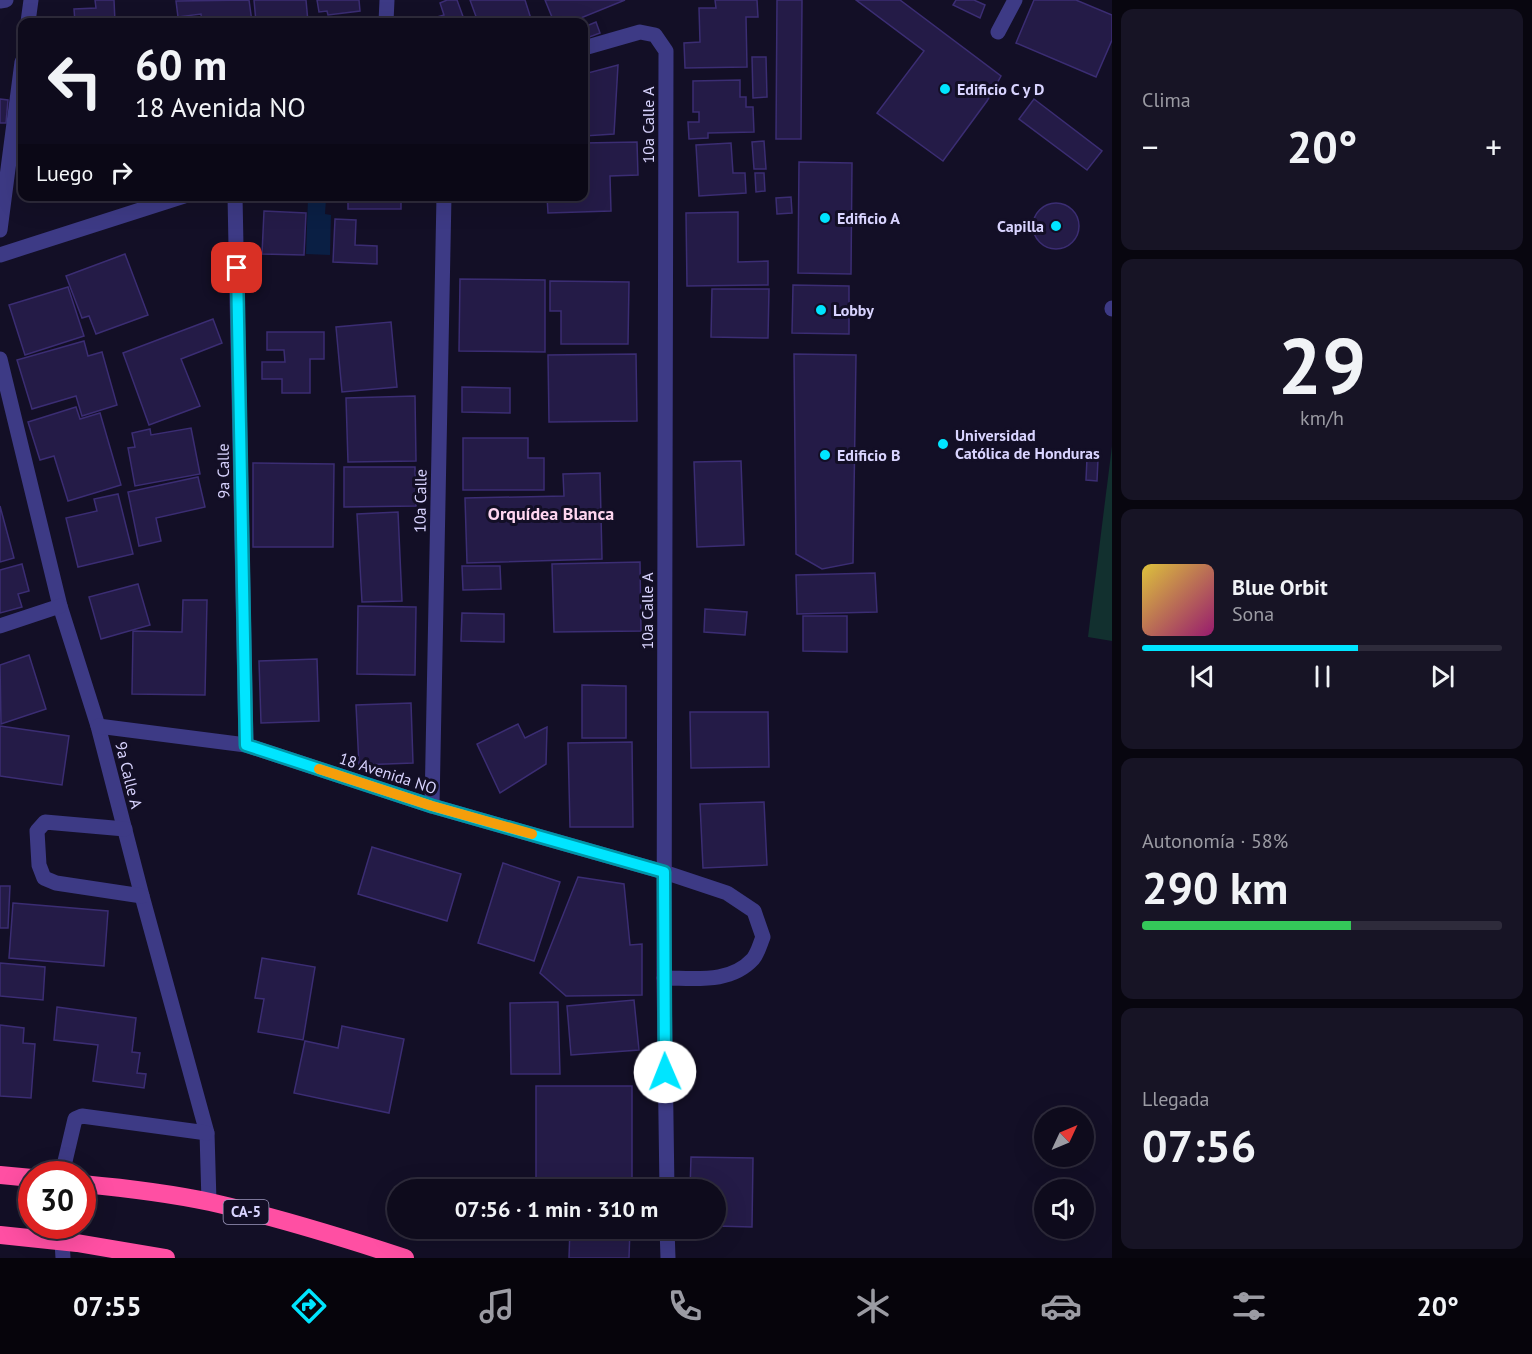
<!DOCTYPE html>
<html lang="es">
<head>
<meta charset="utf-8">
<style>
  body { margin:0; font-family:"PT Sans",sans-serif; background:#171425; color:#f1f3f6; height:100vh; display:flex; flex-direction:column; font-size:22px; white-space:nowrap }
  * { box-sizing:border-box; margin:0 }
  p { font-size:20px; color:#9b9ba3 }
  .icon { flex:none; width:33px; height:33px; fill:none; stroke:currentColor; stroke-width:2; stroke-linecap:round; stroke-linejoin:round }
  .map { position:relative; flex:1; overflow:hidden }
  .drawer { display:flex; flex-direction:column; gap:9px; padding:9px; background:#08060f; width:420px }
  .drawer>* { flex:none }
  .top-card { position:absolute; left:18px; top:18px; width:570px; height:183px; border-radius:12px; box-shadow:0 6px 24px #0002,0 0 0 2px #2e2b3b; background:#0e0b1c; color:#f1f3f6; overflow:hidden }
  .needle { width:39px; rotate:46deg }
  .tools { position:absolute; left:1034px; top:1107px; display:grid; gap:12px }
  .tools a { display:grid; place-items:center; width:60px; height:60px; border-radius:50%; background:#0e0b1c; box-shadow:0 6px 24px #0002,0 0 0 2px #2e2b3b; font-size:30px }
  .speed { position:absolute; left:18px; top:1161px; display:flex; gap:12px; font-size:30px; font-weight:700; text-align:center }
  .speed>* { display:grid; place-content:center; width:78px; height:78px; border-radius:50%; background:#0e0b1c; box-shadow:0 6px 24px #0002,0 0 0 2px #2e2b3b; line-height:1 }
  .speed .limit { border:9px solid #d22; background:#fff; color:#111 }
  .pin { position:absolute; display:grid; place-items:center; width:51px; height:51px; color:#fff; margin:-26px; border-radius:12px; box-shadow:0 3px 9px #0006 }
  .me { position:absolute; width:66px; margin:-33px; rotate:359deg; stroke-linejoin:round; filter:drop-shadow(0 0 4px #0008) }
  .turn { display:flex; align-items:center; gap:21px; height:126px; padding:0 18px; font-size:27px }
  .turn .icon { width:78px; height:78px; stroke-width:2.5 }
  .turn b { display:block; font-size:42px; line-height:51px }
  .then { display:flex; align-items:center; height:57px; padding:0 18px; background:#0003; gap:12px; font-size:22px }
  .big { font-size:45px; font-weight:800; line-height:1.1 }
  .drawer .card { flex:1; display:flex; flex-direction:column; justify-content:center; gap:9px; min-width:0; padding:0 21px; border-radius:12px; background:#171425 }
  .drawer .dial { align-items:center; gap:0 }
  .dial b { font-size:78px; line-height:1 }
  .song { display:flex; align-items:center; gap:18px }
  .cover { width:72px; height:72px; border-radius:9px; background:linear-gradient(135deg,hsl(50 70% 55%),hsl(320 70% 35%)) }
  .played { height:6px; border-radius:3px; background:linear-gradient(90deg,#00e5ff 60%,#2e2b3b 60%) }
  .keys { display:flex; justify-content:space-around; direction:ltr }
  .heat { display:flex; justify-content:space-between; align-items:center; font-size:33px; direction:ltr }
  .charge { height:9px; border-radius:4px; background:linear-gradient(90deg,#34c759 58%,#2e2b3b 0) }
  .trip { position:absolute; left:387px; top:1179px; width:339px; height:60px; border-radius:30px; background:#0e0b1c; box-shadow:0 6px 24px #0002,0 0 0 2px #2e2b3b; font-weight:800; line-height:60px; text-align:center }
  .tabs { display:flex; height:96px; justify-content:space-around; align-items:center; background:#06040b; color:#9b9ba3 }
  .tabs .icon { width:42px; height:42px }
  .tabs .current { color:#00e5ff }
  .tabs b { font-size:27px; color:#f1f3f6 }
  main { display:flex; flex:1; min-height:0 }
  .map>svg:first-child { display:block }
  .green { fill:#12302f }
  .water { fill:#0a1f44 }
  .building { fill:#241b47; stroke:#3b2d73; stroke-width:1.5 }
  .lines { fill:none; stroke-linecap:round; stroke-linejoin:round }
  .minor { stroke:#3d3a85; stroke-width:15 }
  .highway { stroke:#ff4fa3; stroke-width:18 }
  .route-casing { stroke:#0095a6; stroke-width:15 }
  .route { stroke:#00e5ff; stroke-width:10 }
  .slow { stroke:#f59e0b; stroke-width:10 }
  .poi-dot { fill:#00e5ff; stroke:#130f26; stroke-width:2 }
  .labels { text-anchor:middle; stroke-width:6; stroke-linejoin:round; paint-order:stroke }
  .shield { fill:#130f26; stroke:#9e99be; stroke-width:1.5 }
  .shield-label { font-size:15px; font-weight:bold; fill:#d9d4ff }
  .poi-label { font-size:16px; font-weight:bold; fill:#d9d4ff; stroke:#130f26; text-anchor:start }
  .street-label { font-size:16px; fill:#d9d4ff; stroke:#130f26 }
  .neighbourhood-label { font-size:18px; font-weight:bold; fill:#ffd6f0; stroke:#130f26 }
</style>
</head>
<body>
<main>
<div class="map">
<svg width="1112" height="1258" viewBox="0 0 1112 1258">
  <rect width="100%" height="100%" fill="#130f26"/>
  <path class="green" d="M1112,446v195l-24,-4z"/>
  <path class="water" d="M308,198l18,1 -1,15 6,1 -1,40 -24,-1z"/>
  <g class="building">
    <path d="M95,0h19l1,22h-40l-1,-13 22,-1z"/>
    <path d="M249,0l3,22h-50l-1,-8 -23,3 -2,-16z"/>
    <path d="M254,0h52l2,22h-52z"/>
    <path d="M317,0h42l1,11 -32,4 -1,-4 -8,1z"/>
    <path d="M447,0h10l8,22h-45l24,-7 -4,-12z"/>
    <path d="M470,0h55l7,22h-54z"/>
    <path d="M545,0h80l-54,22h-17z"/>
    <path d="M715,0h42l1,17h-12l1,50 -62,1 -1,-25 16,-1 -1,-34h17z"/>
    <path d="M777,0h25l-1,139h-25z"/>
    <path d="M856,0h44l101,76 -14,25 -44,60 -66,-48 47,-62z"/>
    <path d="M956,0h18l11,5 -5,13 -27,-13z"/>
    <path d="M1034,0h42l36,15v25l-16,37 -80,-34z"/>
    <path d="M596,22l4,11 -16,6v-12z"/>
    <path d="M752,57h14l1,40 -14,1z"/>
    <path d="M618,65l-4,69 -30,2v-62z"/>
    <path d="M740,80v17h6v10h7l1,25 -46,1v5l-19,1 -1,-17h11v-10h-6v-31z"/>
    <path d="M0,99l8,1 -2,23h-6z"/>
    <path d="M1034,99l68,52 -15,19 -68,-51z"/>
    <path d="M764,141l2,28h-12l-2,-27z"/>
    <path d="M637,142l1,33 -28,1 1,35 -63,2 -1,-17h37v-53z"/>
    <path d="M731,143l2,30h12l1,20 -47,3 -3,-51z"/>
    <path d="M799,162l53,1 -1,111 -53,-1z"/>
    <path d="M755,173h9l1,18 -9,1z"/>
    <rect x="348" y="196" width="53" height="13"/>
    <path d="M791,197l1,16 -15,1 -1,-16z"/>
    <circle cx="1056" cy="226" r="23"/>
    <path d="M264,211l42,2 -2,42 -42,-1z"/>
    <path d="M738,212v50l30,-1v24l-81,1 -1,-73z"/>
    <path d="M335,219l21,1 -1,25 22,1v18l-44,-2z"/>
    <path d="M125,254l23,61 -52,19 -7,-18 -7,2 -16,-42z"/>
    <path d="M460,279l85,1v72l-86,-1z"/>
    <path d="M550,281l79,1 -1,62h-67v-33h-11z"/>
    <path d="M793,285l56,1v48l-57,-1z"/>
    <path d="M68,287l16,49 -59,19 -16,-50z"/>
    <path d="M712,289h57l-1,49 -57,-1z"/>
    <path d="M213,319l9,24 -41,16 19,47 -51,19 -26,-72z"/>
    <path d="M391,322l6,65 -55,5 -6,-65z"/>
    <path d="M267,332h57v27h-14v34h-28v-14h-20v-17h23l-1,-12h-17z"/>
    <path d="M84,341l4,15 14,-4 15,53 -35,11 -6,-20 -44,13 -15,-49z"/>
    <path d="M636,354l1,67 -88,1 -1,-67z"/>
    <path d="M794,354l62,1 -3,208 -31,6 -26,-15z"/>
    <path d="M462,387l48,1v25l-48,-1z"/>
    <path d="M415,396l1,65 -68,1 -2,-64z"/>
    <path d="M76,407l4,12 20,-6 21,72 -53,16 -14,-45 -14,4 -12,-38z"/>
    <path d="M191,428l9,46 -65,12 -7,-38 7,-1 -3,-14 18,-4 1,6z"/>
    <path d="M463,438h65v20h16v32h-81z"/>
    <path d="M1087,458l11,1 -1,22 -11,-1z"/>
    <path d="M741,461l3,84 -47,2 -3,-85z"/>
    <path d="M253,463l81,1 -1,83h-80z"/>
    <path d="M344,467h71l1,39 -72,1z"/>
    <path d="M600,473l2,86 -135,4 -2,-65 99,-2 -1,-22z"/>
    <path d="M198,477l7,30 -49,11 5,23 -22,5 -11,-54z"/>
    <path d="M118,494l15,60 -55,13 -12,-49 31,-7 -3,-12z"/>
    <path d="M0,506l14,52 -14,4z"/>
    <path d="M398,512l4,89 -40,1 -5,-88z"/>
    <path d="M640,562l1,69 -87,1 -2,-68z"/>
    <path d="M22,564l7,27 -11,3 4,13 -22,6v-43z"/>
    <path d="M462,566h38l1,23 -38,1z"/>
    <path d="M875,573l2,39 -80,2 -1,-39z"/>
    <path d="M138,584l12,41 -49,14 -12,-42z"/>
    <path d="M183,600h24l-2,95 -73,-1 1,-63 49,1z"/>
    <path d="M358,606l58,1 -1,68 -58,-1z"/>
    <path d="M705,609l42,3 -2,23 -41,-3z"/>
    <path d="M462,613l42,1v28l-43,-1z"/>
    <path d="M803,616h44v36l-44,-1z"/>
    <path d="M29,655l17,54 -45,15 -1,-59z"/>
    <path d="M317,659l2,62 -58,2 -2,-62z"/>
    <path d="M582,685l44,1v52h-44z"/>
    <path d="M411,703l2,60 -54,2 -3,-60z"/>
    <path d="M690,712h78l1,55 -78,1z"/>
    <path d="M518,724l7,14 22,-11 -1,37 -46,29 -23,-49z"/>
    <path d="M0,726l69,10 -7,49 -62,-9z"/>
    <path d="M632,742l1,85h-63l-2,-84z"/>
    <path d="M764,802l3,63 -64,3 -3,-64z"/>
    <path d="M372,847l89,27 -14,47 -89,-27z"/>
    <path d="M503,863l57,19 -26,79 -56,-18z"/>
    <path d="M578,877l46,7 6,61 12,-1v51l-76,1 -26,-23z"/>
    <path d="M0,886h10l-2,42h-8z"/>
    <path d="M13,903l95,8 -4,55 -95,-8z"/>
    <path d="M262,958l53,9 -12,73 -45,-8 6,-33 -9,-1z"/>
    <path d="M0,963l45,4 -2,33 -43,-4z"/>
    <path d="M634,1000l5,50 -68,5 -4,-49z"/>
    <path d="M558,1002l2,72h-49l-1,-71z"/>
    <path d="M57,1007l79,11 -4,34 8,1 -3,20 9,1 -2,14 -51,-7 5,-36 -44,-5z"/>
    <path d="M0,1025l24,3 -1,15 12,1 -4,54 -31,-2z"/>
    <path d="M342,1026l62,13 -15,74 -95,-20 11,-52 33,7z"/>
    <rect x="536" y="1086" width="96" height="104"/>
    <path d="M691,1157l62,1 -1,69 -36,-1v-36h-26z"/>
    <path d="M570,1228h60l-1,30h-60z"/>
  </g>
  <g class="lines">
    <g class="minor">
      <path d="M0,1l6,-1"/>
      <path d="M28,22l3,-22"/>
      <path d="M386,22l1,-22"/>
      <path d="M998,32l17,-32"/>
      <path d="M584,48l56,-16 15,3 11,16 -2,927 3,212"/>
      <path d="M235,196l11,549"/>
      <path d="M0,230l22,-168"/>
      <path d="M0,255l184,-59"/>
      <path d="M1112,308v1"/>
      <path d="M0,359l60,247 38,120 44,170 65,237 2,69"/>
      <path d="M0,626l60,-20"/>
      <path d="M98,726l148,19 186,61 232,66 63,21 27,18 9,26c-3,7 -5,16 -10,22 -23,25 -58,19 -89,19"/>
      <path d="M432,806l12,-610"/>
      <path d="M125,829l-80,-7 -8,9 2,34 5,13 12,5 86,13"/>
      <path d="M62,1174l13,-55 7,-3 125,17"/>
      <path d="M667,1228l1,30"/>
      <path d="M62,1242l1,16"/>
    </g>
    <g class="highway">
      <path d="M0,1175l32,3"/>
      <path d="M82,1184c43,4 86,9 128,18 66,15 131,35 195,56"/>
      <path d="M0,1235l77,8 89,15"/>
    </g>
  </g>
  <g class="lines">
    <defs>
      <path id="route" d="M237,268l9,477 186,61 232,66 1,200"/>
    </defs>
    <use href="#route" class="route-casing"/>
    <use href="#route" class="route"/>
    <path class="slow" d="M319,769l113,37 100,28"/>
  </g>
  <g class="poi-dot">
    <circle cx="945" cy="89" r="6"/>
    <circle cx="825" cy="218" r="6"/>
    <circle cx="1056" cy="226" r="6"/>
    <circle cx="821" cy="310" r="6"/>
    <circle cx="943" cy="444" r="6"/>
    <circle cx="825" cy="455" r="6"/>
  </g>
  <g class="labels">
    <rect class="shield" x="223.5" y="1200" width="45" height="24" rx="4.5"/>
    <g class="shield-label">
      <text x="246" y="1217">CA-5</text>
    </g>
    <g class="poi-label">
      <text x="957" y="95">Edificio C y D</text>
      <text x="837" y="224">Edificio A</text>
      <text x="1044" y="232" text-anchor="end">Capilla</text>
      <text x="833" y="316">Lobby</text>
      <text x="955" y="441">Universidad<tspan x="955" dy="18">Católica de Honduras</tspan></text>
      <text x="837" y="461">Edificio B</text>
    </g>
    <g class="street-label">
      <text transform="translate(648 125) rotate(-90)" y="6">10a Calle A</text>
      <text transform="translate(223 471) rotate(-91)" y="6">9a Calle</text>
      <text transform="translate(420 501) rotate(-89)" y="6">10a Calle</text>
      <text transform="translate(647 611) rotate(-90)" y="6">10a Calle A</text>
      <text transform="translate(388 773) rotate(18)" y="6">18 Avenida NO</text>
      <text transform="translate(129 775) rotate(76)" y="6">9a Calle A</text>
    </g>
    <g class="neighbourhood-label">
      <text x="551" y="520">Orquídea Blanca</text>
    </g>
  </g>
</svg>
<div class="tools">
<a><svg class="needle" viewBox="-14 -14 28 28"><path d="M0-13l5 13h-10z" fill="#e53935"/><path d="M0 13l5-13h-10z" fill="#9b9ba3"/></svg></a>
<a><svg class="icon" aria-label="sound" viewBox="0 0 24 24"><path d="M4 9h4l5-4v14l-5-4H4zM17 9q2 3 0 6"/></svg></a>
</div>
<div class="speed"><div class="limit">30</div></div>
<div class="pin" style="left:237px;top:268px;background:#d93025"><svg class="icon" aria-label="arrive" viewBox="0 0 24 24"><path d="M6 21V4h12l-3 4 3 4H6"/></svg></div>
<svg class="me" style="left:665px;top:1072px" viewBox="-20 -20 40 40"><circle r="19" fill="#fff"/><path d="M0-13L10 11 0 6-10 11z" fill="#00e5ff"/></svg>
<div class="trip">07:56 · 1 min · 310 m</div>
<div class="top-card">
<div class="turn"><svg class="icon" aria-label="left" viewBox="0 0 24 24"><path d="M17 20v-9H6M10 6l-5 5 5 5"/></svg><div><b>60 m</b>18 Avenida NO</div></div>
<div class="then">Luego<svg class="icon" aria-label="right" viewBox="0 0 24 24"><path d="M7 20v-9h11M14 6l5 5-5 5"/></svg></div>
</div>
</div>
<section class="drawer">
<div class="card"><p>Clima</p>
<div class="heat"><a>−</a><b class="big">20°</b><a>+</a></div>
</div>
<div class="card dial"><b>29</b><p>km/h</p></div>
<div class="card">
<div class="song"><i class="cover"></i><div><b>Blue Orbit</b><p>Sona</p></div></div>
<div class="played"></div>
<div class="keys"><svg class="icon" aria-label="previous" viewBox="0 0 24 24"><path d="M18 5L8 12l10 7zM5 5v14"/></svg><svg class="icon" aria-label="pause" viewBox="0 0 24 24"><path d="M8 5v14M16 5v14"/></svg><svg class="icon" aria-label="next" viewBox="0 0 24 24"><path d="M6 5l10 7-10 7zM19 5v14"/></svg></div>
</div>
<div class="card"><p>Autonomía · 58%</p><b class="big">290 km</b><div class="charge"></div></div>
<div class="card"><p>Llegada</p><b class="big">07:56</b></div>
</section>
</main>
<nav class="tabs">
<b>07:55</b>
<svg class="icon current" aria-label="directions" viewBox="0 0 24 24"><path d="M12 3l9 9-9 9-9-9zM9 14v-3h6M13 9l2 2-2 2"/></svg>
<svg class="icon" aria-label="music" viewBox="0 0 24 24"><path d="M9 18V5l10-2v13"/><circle cx="6" cy="18" r="3"/><circle cx="16" cy="16" r="3"/></svg>
<svg class="icon" aria-label="phone" viewBox="0 0 24 24"><path d="M5 4h4l2 5-3 2q2 4 5 5l2-3 5 2v4C11 20 4 13 5 4z"/></svg>
<svg class="icon" aria-label="climate" viewBox="0 0 24 24"><path d="M12 3v18M4 7l16 10M4 17L20 7"/></svg>
<svg class="icon" aria-label="car" viewBox="0 0 24 24"><path d="M5 17H2v-5l4-1 3-4h7l3 4 3 1v5h-3M9 17h6M6 11h13"/><circle cx="7" cy="17" r="2"/><circle cx="17" cy="17" r="2"/></svg>
<svg class="icon" aria-label="filters" viewBox="0 0 24 24"><path d="M4 7h16M4 17h16"/><circle cx="9" cy="7" r="2"/><circle cx="15" cy="17" r="2"/></svg>
<b>20°</b>
</nav>
</body>
</html>
